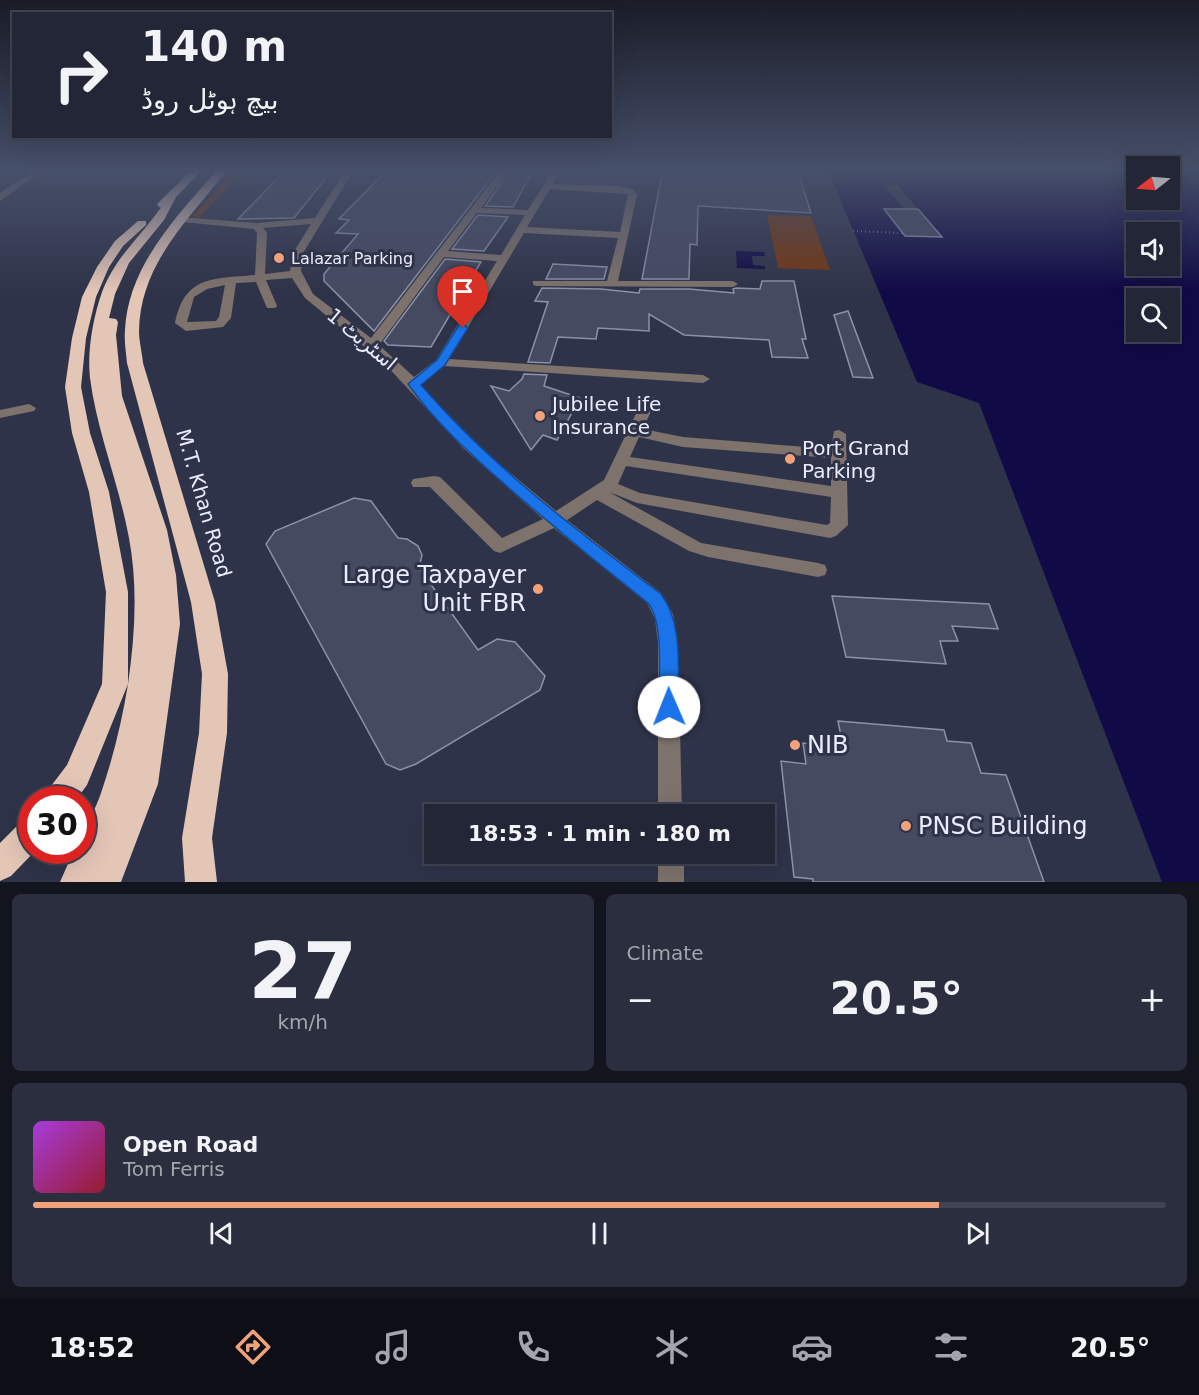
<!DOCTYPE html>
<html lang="en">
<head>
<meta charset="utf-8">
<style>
  body { margin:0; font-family:"DejaVu Sans","Noto Sans Arabic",sans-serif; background:#2b2e3f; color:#f1f3f6; height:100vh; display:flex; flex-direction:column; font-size:22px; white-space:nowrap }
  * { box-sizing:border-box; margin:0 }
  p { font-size:20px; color:#a3a5ad }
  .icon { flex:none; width:33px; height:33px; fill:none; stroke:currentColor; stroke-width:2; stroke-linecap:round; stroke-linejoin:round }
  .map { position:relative; height:882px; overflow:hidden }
  .side { display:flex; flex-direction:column; gap:12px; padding:12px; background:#13151e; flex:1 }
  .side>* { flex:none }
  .hud { position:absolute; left:12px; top:12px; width:600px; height:126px; border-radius:0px; box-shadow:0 6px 24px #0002,0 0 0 2px #404352; background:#232637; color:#f1f3f6; overflow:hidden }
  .needle { width:39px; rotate:253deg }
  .fabs { position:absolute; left:1126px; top:156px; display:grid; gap:12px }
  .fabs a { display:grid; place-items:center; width:54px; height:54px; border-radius:0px; background:#232637; box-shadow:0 6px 24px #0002,0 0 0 2px #404352; font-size:30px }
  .speed { position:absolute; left:18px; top:786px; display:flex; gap:12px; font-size:30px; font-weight:700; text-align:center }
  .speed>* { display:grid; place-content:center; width:78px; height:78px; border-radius:50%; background:#232637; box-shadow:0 6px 24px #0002,0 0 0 2px #404352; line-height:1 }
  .speed .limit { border:9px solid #d22; background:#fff; color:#111 }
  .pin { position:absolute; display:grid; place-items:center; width:51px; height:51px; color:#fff; margin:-62px -26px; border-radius:50% 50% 50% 0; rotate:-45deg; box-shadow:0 0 6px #0007 }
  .pin .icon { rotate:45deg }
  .me { position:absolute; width:66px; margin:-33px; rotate:359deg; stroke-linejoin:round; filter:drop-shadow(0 0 4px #0008) }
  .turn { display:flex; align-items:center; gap:21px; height:126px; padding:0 30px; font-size:27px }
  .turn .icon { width:78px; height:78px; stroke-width:2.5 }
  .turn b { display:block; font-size:42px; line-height:51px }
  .big { font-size:45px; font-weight:800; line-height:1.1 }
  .side .card { flex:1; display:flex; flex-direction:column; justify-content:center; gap:9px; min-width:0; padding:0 21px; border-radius:9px; background:#2b2e3f }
  .side .dial { align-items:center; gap:0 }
  .dial b { font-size:78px; line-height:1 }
  .song { display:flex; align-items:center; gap:18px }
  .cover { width:72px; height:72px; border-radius:9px; background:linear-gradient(135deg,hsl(280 70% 55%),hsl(350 70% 35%)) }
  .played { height:6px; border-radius:3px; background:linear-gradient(90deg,#f1a27b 80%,#404352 80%) }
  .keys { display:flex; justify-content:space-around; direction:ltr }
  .heat { display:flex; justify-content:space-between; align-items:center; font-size:33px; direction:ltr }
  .side .tiles { flex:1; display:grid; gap:12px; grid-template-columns:1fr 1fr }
  .card:last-child { grid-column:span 2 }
  .trip { position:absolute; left:424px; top:804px; width:351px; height:60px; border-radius:0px; background:#232637; box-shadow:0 6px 24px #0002,0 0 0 2px #404352; font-weight:800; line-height:60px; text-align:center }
  .tab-bar { display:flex; height:96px; justify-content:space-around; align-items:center; background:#0e0f16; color:#a3a5ad }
  .tab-bar .icon { width:42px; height:42px }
  .tab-bar .active { color:#f1a27b }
  .tab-bar b { font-size:27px; color:#f1f3f6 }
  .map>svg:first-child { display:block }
  .green { fill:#753611 }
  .water { fill:#100a46; fill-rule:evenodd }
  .pier { fill:#2f3349 }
  .building { fill:#454a61; stroke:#8c91ab; stroke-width:1.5 }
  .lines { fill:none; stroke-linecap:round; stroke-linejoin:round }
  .path { stroke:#6f7386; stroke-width:2; stroke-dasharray:1 3; stroke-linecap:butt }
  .minor { fill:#7e726c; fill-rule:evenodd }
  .highway { fill:#e4c6b7; fill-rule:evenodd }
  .route { fill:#1a73e8; stroke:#114b97; stroke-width:1.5 }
  .poi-dot { fill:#f1a27b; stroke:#2f3349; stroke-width:2 }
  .labels { text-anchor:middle; stroke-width:6; stroke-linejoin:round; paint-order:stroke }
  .far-poi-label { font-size:16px; fill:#e9ecfb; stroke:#2f3349; text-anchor:start }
  .street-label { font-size:20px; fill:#e9ecfb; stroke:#2f3349 }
  .poi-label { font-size:20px; fill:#e9ecfb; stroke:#2f3349; text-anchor:start }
  .near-poi-label { font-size:24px; fill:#e9ecfb; stroke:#2f3349; text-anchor:start }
</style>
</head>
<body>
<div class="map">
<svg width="1199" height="882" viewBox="0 0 1199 882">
  <rect width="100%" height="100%" fill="#2f3349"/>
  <g class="green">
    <path d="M242,168h3l-47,51 -5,-3 35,-39z"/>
    <path d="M767,215l44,1 19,54 -52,-2z"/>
  </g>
  <g class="water">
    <path d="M827,168h310v32h33v-32h29v714h-37l-183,-479 -62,-21zM1137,232h33v34h-33zM1137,298h33v34h-33z"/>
    <path d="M736,251l28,1 1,4h-13l1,9 12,1v3l-28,-1z"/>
  </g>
  <path class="pier" d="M884,185h13l45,52 -37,-1 -21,-27 19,-1z"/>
  <g class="building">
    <path d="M288,168h46l-40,50 -56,1z"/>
    <path d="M389,168h110l-125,163 -50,-50v-7l34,-40 -22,-1 13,-13 -10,-1z"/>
    <path d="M512,168h22l-21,39 -28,-1z"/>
    <path d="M663,168h117v3l18,1 13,41 -113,-7 -1,39 -7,-1 -1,35h-47z"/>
    <path d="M884,209h34l24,28 -37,-1z"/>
    <path d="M478,215l30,2 -24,34 -32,-2z"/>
    <path d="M445,259l36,3 -50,85 -43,-2 -4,-4z"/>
    <path d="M553,264l54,3 -3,12h-58z"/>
    <path d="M762,281h32l12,58h-4l6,19 -36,-1 -3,-17 -85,-5 -35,-21v17l-51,-3 -2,11 -38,-2 -8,26 -22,-1 20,-60 -13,-1 7,-13 59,1 38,4 1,-4h49l45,4 -1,-4 3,-1 24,1z"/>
    <path d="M848,311l25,67 -20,-1 -19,-62z"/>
    <path d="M524,374l23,1 -3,11 36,12 -23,42 -14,-5 -12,15 -40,-64 18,5 13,-12z"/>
    <path d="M354,498l17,3 27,37 9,1 11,7 4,9 -3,13 59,82 19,-11 18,3 30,34 -5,14 -124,74 -16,6 -14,-6 -120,-220 9,-13z"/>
    <path d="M832,596l157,8 9,25 -46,-3 6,15h-18l6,23 -100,-7z"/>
    <path d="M838,721l106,9 3,11 24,2 10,30 25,2 38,107h-231v-3l-19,-2 -13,-116 25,3 -3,-21 40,4z"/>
  </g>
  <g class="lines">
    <path class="path" d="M853,231l49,2"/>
    <g class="minor">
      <path d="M37,168h10l-47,33v-8z"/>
      <path d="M347,168h8l-52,85 -2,18 12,23 58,44 131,-170h8l-29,40 47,2 26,-42h8l-9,16 65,2 16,4 3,5 -19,86h115l5,3 -5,3 -196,-1 -4,-1v-4h74l11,-43 -94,-5 -75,126 254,16 7,4 -7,4 -259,-17 -23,19 52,57 83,69 48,-31 40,-83h10l2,3 -13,29 40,8 148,12 3,-18 5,-1 7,4 2,91 -12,11 -6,2 -193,-35 -28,-11 92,51 117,20 7,2 2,5 -2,5 -7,2 -110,-20 -19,-6 -92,-51 -30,20 94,73 12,21 5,29 4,171h-24v-171l-3,-24 -8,-16 -93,-75 -54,25 -6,-2 -64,-64h-17l-2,-4 2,-4 21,-3 6,1 62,61 41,-19 -80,-71 -79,-85 -79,-65 -13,-20 -26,2 11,26 -2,2h-8l-11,-26 -20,1 -5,35 -8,9 -37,4 -11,-8c10,-48 38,-44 80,-48l2,-42 -3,-4 -72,-7 -3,-1v-4l78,6 58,-5zM550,189l78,5 -8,38 -93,-5zM477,213l48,2 -24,40 -53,-4zM311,224l-18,29 -3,18 -25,3 2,-41 -4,-5zM444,257l53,4 -61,99 -22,17 -35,-32zM225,285l-6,32 -3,4 -29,1 7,-25 13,-8zM639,437l44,10 148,11v28l-201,-29zM626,466l205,31 -1,26 -3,2 -187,-32 -22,-9z"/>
      <path d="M29,404l7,4 -2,3 -34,7v-8z"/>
      <rect x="658" y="854" width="26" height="28"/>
    </g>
    <g class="highway">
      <path d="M194,168h10l-28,29 -12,23 -35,43 -14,31 -6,24 7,1 2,3 -2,13 6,61 45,134 9,45 4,49 -22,160 -37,98h-61l14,-32h8c0,-21 12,-36 19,-57 12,-35 21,-72 27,-109l-41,101 -11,15h-32l4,-10 19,-25 35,-81 4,-92 -17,-100 -17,-59 -7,-46 7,-49 10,-41 15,-30 18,-26 23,-20h8v4l-23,21 -14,21 -13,30 -10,41 -5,49 9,46 19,59 19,100v92c7,-48 10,-98 1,-146 -10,-54 -32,-106 -39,-160 -3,-27 3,-60 12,-86 14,-36 36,-52 57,-82l2,-2 -4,-3 1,-2z"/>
      <path d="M219,168h10c-39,50 -89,95 -90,163 0,10 3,21 4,32l72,239 13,72 -1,59 -15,105 5,44h-32l-3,-44 17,-105 3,-59 -11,-72 -64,-239c-1,-11 -3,-22 -2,-33 3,-65 53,-115 94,-162z"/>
      <path d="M32,818v32h4l-25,26 -11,5v-38l21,-21z"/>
    </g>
  </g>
  <linearGradient id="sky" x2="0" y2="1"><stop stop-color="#1a1c28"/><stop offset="0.58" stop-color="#47506a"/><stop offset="1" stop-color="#47506a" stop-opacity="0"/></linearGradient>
  <rect width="1199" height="292" fill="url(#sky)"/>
  <path class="route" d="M463,324l5,4 -23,37 -24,20c69,80 155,145 240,209 23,30 16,77 18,113l-3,6 -7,3 -7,-3 -3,-6c-1,-28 6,-82 -11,-104 -47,-37 -93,-75 -138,-114 -37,-33 -73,-64 -102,-105l29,-24 22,-35z"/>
  <g class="poi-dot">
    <circle cx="279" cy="258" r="6"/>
    <circle cx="540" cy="416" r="6"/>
    <circle cx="790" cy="459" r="6"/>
    <circle cx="538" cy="589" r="6"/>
    <circle cx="795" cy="745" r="6"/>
    <circle cx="906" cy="826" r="6"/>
  </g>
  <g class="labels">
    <g class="far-poi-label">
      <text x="291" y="264">Lalazar Parking</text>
    </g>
    <g class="street-label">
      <text transform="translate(362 339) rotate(40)" y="7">اسٹریٹ 1</text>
      <text transform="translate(204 503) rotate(74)" y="7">M.T. Khan Road</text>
    </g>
    <g class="poi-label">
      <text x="552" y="411">Jubilee Life<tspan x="552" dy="23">Insurance</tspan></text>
      <text x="802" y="455">Port Grand<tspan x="802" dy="23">Parking</tspan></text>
    </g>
    <g class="near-poi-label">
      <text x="526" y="583" text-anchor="end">Large Taxpayer<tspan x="526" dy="28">Unit FBR</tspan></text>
      <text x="807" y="753">NIB</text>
      <text x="918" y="834">PNSC Building</text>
    </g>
  </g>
</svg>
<div class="fabs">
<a><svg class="needle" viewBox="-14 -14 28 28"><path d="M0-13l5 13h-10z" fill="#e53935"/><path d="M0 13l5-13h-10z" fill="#a3a5ad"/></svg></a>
<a><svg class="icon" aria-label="sound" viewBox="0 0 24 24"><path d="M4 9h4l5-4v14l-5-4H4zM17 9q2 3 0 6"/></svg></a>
<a><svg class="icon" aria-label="search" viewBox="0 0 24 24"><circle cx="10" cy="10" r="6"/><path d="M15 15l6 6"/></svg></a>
</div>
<div class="speed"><div class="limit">30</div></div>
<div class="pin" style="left:463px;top:328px;background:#d93025"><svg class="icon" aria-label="arrive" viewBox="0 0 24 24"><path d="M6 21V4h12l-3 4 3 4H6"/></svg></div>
<svg class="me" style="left:669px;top:707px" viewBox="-20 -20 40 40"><circle r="19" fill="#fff"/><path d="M0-13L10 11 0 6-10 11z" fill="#1a73e8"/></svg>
<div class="trip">18:53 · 1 min · 180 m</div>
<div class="hud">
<div class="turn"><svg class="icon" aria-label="right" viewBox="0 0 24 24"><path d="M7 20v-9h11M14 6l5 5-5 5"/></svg><div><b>140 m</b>بیچ ہوٹل روڈ</div></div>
</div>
</div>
<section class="side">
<div class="tiles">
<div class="card dial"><b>27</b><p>km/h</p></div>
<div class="card"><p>Climate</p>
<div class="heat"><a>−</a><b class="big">20.5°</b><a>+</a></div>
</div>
<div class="card">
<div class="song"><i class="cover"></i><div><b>Open Road</b><p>Tom Ferris</p></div></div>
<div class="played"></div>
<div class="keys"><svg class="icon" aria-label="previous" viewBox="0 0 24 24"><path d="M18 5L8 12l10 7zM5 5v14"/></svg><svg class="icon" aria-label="pause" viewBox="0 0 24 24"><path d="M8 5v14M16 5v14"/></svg><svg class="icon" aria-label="next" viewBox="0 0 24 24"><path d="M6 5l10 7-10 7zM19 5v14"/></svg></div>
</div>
</div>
</section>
<nav class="tab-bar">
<b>18:52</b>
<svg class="icon active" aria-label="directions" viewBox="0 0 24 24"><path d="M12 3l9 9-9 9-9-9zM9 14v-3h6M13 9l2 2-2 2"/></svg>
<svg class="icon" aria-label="music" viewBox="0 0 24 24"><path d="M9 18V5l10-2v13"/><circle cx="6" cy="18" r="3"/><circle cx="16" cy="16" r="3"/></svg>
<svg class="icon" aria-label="phone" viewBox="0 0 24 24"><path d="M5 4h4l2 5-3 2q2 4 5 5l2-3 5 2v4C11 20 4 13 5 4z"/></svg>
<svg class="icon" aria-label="climate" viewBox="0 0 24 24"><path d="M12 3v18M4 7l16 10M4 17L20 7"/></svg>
<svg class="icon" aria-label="car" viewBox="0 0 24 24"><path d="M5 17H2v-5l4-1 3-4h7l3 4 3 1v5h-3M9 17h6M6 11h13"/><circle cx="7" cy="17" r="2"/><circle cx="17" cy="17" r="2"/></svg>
<svg class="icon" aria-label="filters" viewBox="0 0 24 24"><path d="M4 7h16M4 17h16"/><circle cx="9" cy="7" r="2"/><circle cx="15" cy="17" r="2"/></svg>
<b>20.5°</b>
</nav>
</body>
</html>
